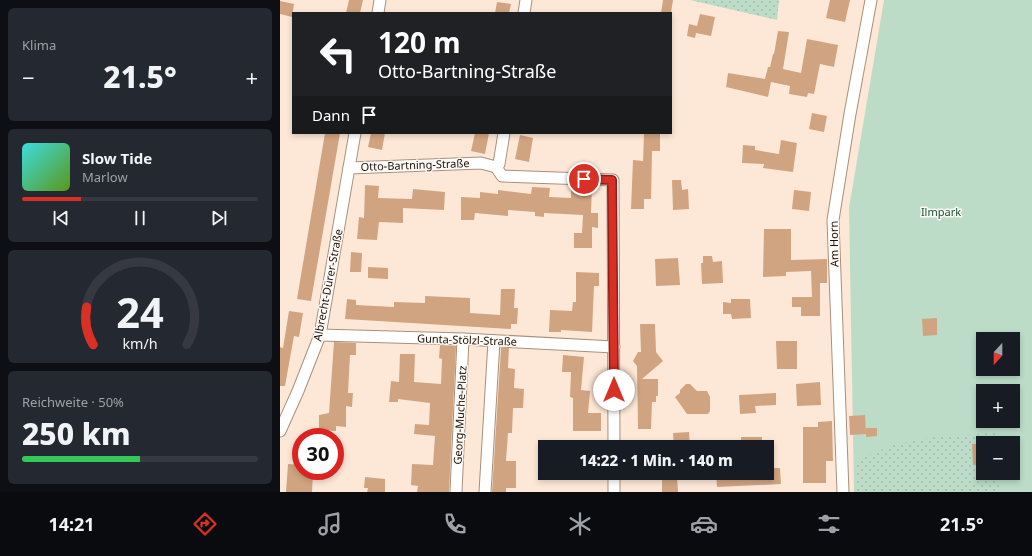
<!DOCTYPE html>
<html lang="de">
<head>
<meta charset="utf-8">
<style>
  body { margin:0; font-family:"Noto Sans",sans-serif; background:#242831; color:#f1f3f6; height:100vh; display:flex; flex-direction:column; font-size:15px; white-space:nowrap }
  * { box-sizing:border-box; margin:0 }
  p { font-size:13px; color:#9ea1a6 }
  .icon { flex:none; width:22px; height:22px; fill:none; stroke:currentColor; stroke-width:2; stroke-linecap:round; stroke-linejoin:round }
  .map { position:relative; flex:1; overflow:hidden }
  .sheet { display:flex; flex-direction:column; gap:8px; padding:8px; background:#0d0f14; width:280px }
  .sheet>* { flex:none }
  .top-card { position:absolute; left:12px; top:12px; width:380px; height:122px; border-radius:0px; box-shadow:0 2px 6px #0003; background:#202124; color:#fff; overflow:hidden }
  .needle { width:26px; rotate:201deg }
  .tools { position:absolute; left:696px; top:332px; display:grid; gap:8px }
  .tools a { display:grid; place-items:center; width:44px; height:44px; border-radius:0px; background:#171b24; box-shadow:0 2px 6px #0003; font-size:20px }
  .speed { position:absolute; left:12px; top:428px; display:flex; gap:8px; font-size:20px; font-weight:700; text-align:center }
  .speed>* { display:grid; place-content:center; width:52px; height:52px; border-radius:50%; background:#171b24; box-shadow:0 2px 6px #0003; line-height:1 }
  .speed .limit { border:6px solid #d22; background:#fff; color:#111 }
  .pin { position:absolute; display:grid; place-items:center; width:34px; height:34px; color:#fff; margin:-17px; border:2px solid #fff; border-radius:50%; box-shadow:0 1px 4px #0007 }
  .me { position:absolute; width:44px; margin:-22px; rotate:0deg; stroke-linejoin:round; filter:drop-shadow(0 0 3px #0008) }
  .turn { display:flex; align-items:center; gap:14px; height:84px; padding:0 20px; font-size:18px }
  .turn .icon { width:52px; height:52px; stroke-width:2.5 }
  .turn b { display:block; font-size:28px; line-height:34px }
  .then { display:flex; align-items:center; height:38px; padding:0 20px; background:#0003; gap:8px; font-size:15px }
  .big { font-size:30px; font-weight:800; line-height:1.1 }
  .sheet .card { flex:1; display:flex; flex-direction:column; justify-content:center; gap:6px; min-width:0; padding:0 14px; border-radius:6px; background:#242831 }
  .sheet .dial { align-items:center; gap:0 }
  .dial svg { height:104px; overflow:visible; fill:none; stroke:#363941; stroke-width:7; stroke-linecap:round; text-anchor:middle }
  .dial text { fill:#f1f3f6; stroke:none }
  .song { display:flex; align-items:center; gap:12px }
  .cover { width:48px; height:48px; border-radius:6px; background:linear-gradient(135deg,hsl(180 70% 55%),hsl(90 70% 35%)) }
  .played { height:4px; border-radius:2px; background:linear-gradient(90deg,#d93025 25%,#363941 25%) }
  .keys { display:flex; justify-content:space-around; direction:ltr }
  .heat { display:flex; justify-content:space-between; align-items:center; font-size:22px; direction:ltr }
  .charge { height:6px; border-radius:3px; background:linear-gradient(90deg,#34c759 50%,#363941 0) }
  .trip { position:absolute; left:258px; top:440px; width:236px; height:40px; border-radius:0px; background:#171b24; box-shadow:0 2px 6px #0003; font-weight:800; line-height:40px; text-align:center }
  .dock { display:flex; height:64px; justify-content:space-around; align-items:center; background:#090b0e; color:#9ea1a6 }
  .dock .icon { width:28px; height:28px }
  .dock .current { color:#d93025 }
  .dock b { font-size:18px; color:#f1f3f6 }
  main { display:flex; flex:1; min-height:0 }
  .map>svg:first-child { display:block }
  .park { fill:#bcdcc8; fill-rule:evenodd }
  .garden { fill:url(#garden-dots) }
  .building { fill:#d1a481 }
  .lines { fill:none; stroke-linecap:round; stroke-linejoin:round }
  .minor-casing { stroke:#a8907c; stroke-width:13 }
  .minor { stroke:#fff; stroke-width:11 }
  .route-casing { stroke:#8d1f18; stroke-width:10 }
  .route { stroke:#d93025; stroke-width:7 }
  .labels { text-anchor:middle; stroke-width:3; stroke-linejoin:round; paint-order:stroke }
  .street-label { font-size:11px; fill:#1a120a; stroke:#fef9f4 }
  .park-label { font-size:11px; fill:#145234; stroke:#fef9f4 }
</style>
</head>
<body>
<main>
<section class="sheet">
<div class="card"><p>Klima</p>
<div class="heat"><a>−</a><b class="big">21.5°</b><a>+</a></div>
</div>
<div class="card">
<div class="song"><i class="cover"></i><div><b>Slow Tide</b><p>Marlow</p></div></div>
<div class="played"></div>
<div class="keys"><svg class="icon" aria-label="previous" viewBox="0 0 24 24"><path d="M18 5L8 12l10 7zM5 5v14"/></svg><svg class="icon" aria-label="pause" viewBox="0 0 24 24"><path d="M8 5v14M16 5v14"/></svg><svg class="icon" aria-label="next" viewBox="0 0 24 24"><path d="M6 5l10 7-10 7zM19 5v14"/></svg></div>
</div>
<div class="card dial"><svg viewBox="0 0 100 80">
<path d="M14 69A42 42 0 1 1 86 69"/>
<path d="M14 69A42 42 0 0 1 9 40" stroke="#d93025"/>
<text x="50" y="56" font-size="32" font-weight="700">24</text>
<text x="50" y="72" font-size="11">km/h</text>
</svg></div>
<div class="card"><p>Reichweite · 50%</p><b class="big">250 km</b><div class="charge"></div></div>
</section>
<div class="map">
<svg width="752" height="492" viewBox="0 0 752 492">
  <defs>
    <pattern id="garden-dots" width="8" height="8" patternUnits="userSpaceOnUse"><rect width="8" height="8" fill="#bcdcc8"/><path d="M2 2h.1M6 6h.1" fill="none" stroke="#a1bcaa" stroke-width="1.8" stroke-linecap="round"/></pattern>
  </defs>
  <rect width="100%" height="100%" fill="#fde8d7"/>
  <path class="park" d="M604,0h148v492h-178l-5,-284zM703,339h30v30h-30zM703,391h30v30h-30zM703,443h30v30h-30z"/>
  <g class="garden">
    <path d="M410,0h89l-2,20z"/>
    <path d="M718,433l3,3v7h-18v30h18v19h-145l-1,-31 40,-17 46,-8z"/>
  </g>
  <g class="building">
    <path d="M69,0h14l-3,13h-14z"/>
    <path d="M383,0h10l-2,13h-10z"/>
    <path d="M550,0h20l-5,22 -19,-4z"/>
    <path d="M0,1l14,3 -2,13 -12,-3z"/>
    <path d="M217,2l14,2 -2,9h-14z"/>
    <path d="M420,14l15,3 -4,19 -15,-3 -1,5 -8,-2 2,-12 8,2 -1,4z"/>
    <path d="M498,31l11,1 -6,37 18,4 6,-34 31,6 -4,22 -14,-3 -6,30 -6,-1 -1,4 -18,-3 1,-8 -19,-4 -3,15 -42,-10 2,-14 37,6 3,-12h2l3,-13h1z"/>
    <path d="M532,113l15,3 -3,16 -15,-3z"/>
    <path d="M45,133h15l-29,168 -14,-2z"/>
    <path d="M91,133h14l-3,17 -14,-3z"/>
    <path d="M195,133h14l-4,21 -14,-3z"/>
    <path d="M364,134h16v17h-8l-1,48h-7v10h-13l2,-49 10,1z"/>
    <path d="M240,135l13,3 -4,24 -14,-3z"/>
    <path d="M501,140l16,3 -4,29 -30,-4 1,-4 -22,-1 1,-18 12,1v4l24,4z"/>
    <path d="M392,180h9l1,10 6,-1 1,20 -16,1z"/>
    <path d="M85,185l14,1 -1,12 34,1 1,-10 32,3 -1,18 -41,-2v15l-24,-1 -2,18 -20,-1 2,-22 5,1z"/>
    <path d="M297,186l15,1 -1,26h7v15l-6,-1v21h-18v-15h8l1,-18 -39,-2v4l-9,-1v-4l-27,-2v6l-33,-3 -1,7h-13v-23l19,1v-6l18,2v-4l33,4 1,-7 18,1 -1,9 22,1v-9h6z"/>
    <path d="M514,190l17,2 -2,19 -17,-2z"/>
    <path d="M484,229h27v31l36,-1v24h-7v33h-19v-9h-9v-10h20l-1,-26 -25,1v4l-23,1z"/>
    <path d="M71,252l11,1 -1,19h-11z"/>
    <path d="M423,256h9l1,6 9,-1 1,22 -21,1 -1,-21h2z"/>
    <path d="M398,258l2,27 -24,1 -1,-27z"/>
    <path d="M88,267l20,1v11l-20,-1z"/>
    <path d="M296,272l23,1v13h-5l-2,46 -31,-2v2h-12l1,-22 22,1 1,-9h3z"/>
    <path d="M221,289h14l-1,19h4l-1,16h-6v5l-166,-10 2,-20 9,1v5l38,2v-5l31,1v-7l45,2v15l30,2z"/>
    <path d="M451,299h19l1,19 -19,1 -1,-5h-8v-12l8,1z"/>
    <path d="M9,311l14,2 -4,24 -5,-1 -9,50h-5v-39l3,1z"/>
    <path d="M657,318v17l-14,1 -1,-17z"/>
    <path d="M360,324h15l1,28 7,9 -21,18h16v17h-2v6h-4l-1,27h-13l-1,-63 -4,-5 5,-9h3z"/>
    <path d="M496,341h21v28h-20z"/>
    <path d="M54,342l22,1v12h-6l-2,38h5l-1,14 -6,-1v21l-10,-1v5l-17,-1v-15l10,-2z"/>
    <path d="M160,345l16,1 -7,146h-32l1,-6 -7,-1 1,-21 21,1 2,-29 -21,-2 1,-10 14,1 1,-22 -32,-4v3h-9l2,-21 8,1 1,-28h15l-1,28 27,2 1,-25 -3,-1z"/>
    <path d="M221,348h8l-1,20 7,1 -1,19 10,1 -1,19h-10l-1,25h-4l-2,28h10v27h-10v4h-14z"/>
    <path d="M283,355l21,2 -3,33 9,1 -2,22h13v18h-28v-33l-3,-1 1,-25h-9z"/>
    <path d="M540,382l1,23 -24,1 -1,-22z"/>
    <path d="M406,384h4l7,7h10l3,6v14l-2,3h-21l-12,-17 5,-4v-3z"/>
    <path d="M496,393v12l-21,1 1,7 -16,1 -1,-19z"/>
    <path d="M585,415l1,19 -16,1 -1,-19z"/>
    <path d="M552,421l1,40h-7v22h-23v-56h15v-5z"/>
    <path d="M586,428h11v8l-11,1z"/>
    <path d="M409,432l1,15h-16l-1,-14z"/>
    <rect x="461" y="437" width="21" height="10"/>
    <path d="M692,444h11v20l-10,1z"/>
    <path d="M8,464l13,1v7l12,1 -1,19h-26z"/>
    <path d="M487,468h13l1,16 -64,3 -1,-14h51z"/>
    <path d="M397,476l1,16h-16v-15z"/>
    <path d="M85,477l20,2v13h-18l1,-4h-4z"/>
  </g>
  <g class="lines">
    <defs>
      <g id="minor">
        <path d="M98,13l2,-13"/>
        <path d="M244,13l2,-13"/>
        <path d="M216,167l6,9 111,4 1,267"/>
        <path d="M69,168l132,-5 15,4 3,-3 5,-31"/>
        <path d="M40,335l143,4 151,8"/>
        <path d="M0,431l18,-40 22,-56 35,-202"/>
        <path d="M334,473v19"/>
        <path d="M176,492l7,-153"/>
        <path d="M205,492l9,-151"/>
        <path d="M563,492l-10,-272 17,-106 21,-114"/>
      </g>
    </defs>
    <use href="#minor" class="minor-casing"/>
    <use href="#minor" class="minor"/>
  </g>
  <g class="lines">
    <defs>
      <path id="route" d="M304,179l28,1 2,210"/>
    </defs>
    <use href="#route" class="route-casing"/>
    <use href="#route" class="route"/>
  </g>
  <g class="labels">
    <g class="street-label">
      <text transform="translate(135 165) rotate(-2)" y="4">Otto-Bartning-Straße</text>
      <text transform="translate(554 244) rotate(-91)" y="4">Am Horn</text>
      <text transform="translate(48 285) rotate(-79)" y="4">Albrecht-Dürer-Straße</text>
      <text transform="translate(187 340) rotate(2)" y="4">Gunta-Stölzl-Straße</text>
      <text transform="translate(180 415) rotate(-87)" y="4">Georg-Muche-Platz</text>
    </g>
    <g class="park-label">
      <text x="661" y="216">Ilmpark</text>
    </g>
  </g>
</svg>
<div class="tools">
<a><svg class="needle" viewBox="-14 -14 28 28"><path d="M0-13l5 13h-10z" fill="#e53935"/><path d="M0 13l5-13h-10z" fill="#9ea1a6"/></svg></a>
<a>+</a>
<a>−</a>
</div>
<div class="speed"><div class="limit">30</div></div>
<div class="pin" style="left:304px;top:179px;background:#d93025"><svg class="icon" aria-label="arrive" viewBox="0 0 24 24"><path d="M6 21V4h12l-3 4 3 4H6"/></svg></div>
<svg class="me" style="left:334px;top:390px" viewBox="-20 -20 40 40"><circle r="19" fill="#fff"/><path d="M0-13L10 11 0 6-10 11z" fill="#d93025"/></svg>
<div class="trip">14:22 · 1 Min. · 140 m</div>
<div class="top-card">
<div class="turn"><svg class="icon" aria-label="left" viewBox="0 0 24 24"><path d="M17 20v-9H6M10 6l-5 5 5 5"/></svg><div><b>120 m</b>Otto-Bartning-Straße</div></div>
<div class="then">Dann<svg class="icon" aria-label="arrive" viewBox="0 0 24 24"><path d="M6 21V4h12l-3 4 3 4H6"/></svg></div>
</div>
</div>
</main>
<nav class="dock">
<b>14:21</b>
<svg class="icon current" aria-label="directions" viewBox="0 0 24 24"><path d="M12 3l9 9-9 9-9-9zM9 14v-3h6M13 9l2 2-2 2"/></svg>
<svg class="icon" aria-label="music" viewBox="0 0 24 24"><path d="M9 18V5l10-2v13"/><circle cx="6" cy="18" r="3"/><circle cx="16" cy="16" r="3"/></svg>
<svg class="icon" aria-label="phone" viewBox="0 0 24 24"><path d="M5 4h4l2 5-3 2q2 4 5 5l2-3 5 2v4C11 20 4 13 5 4z"/></svg>
<svg class="icon" aria-label="climate" viewBox="0 0 24 24"><path d="M12 3v18M4 7l16 10M4 17L20 7"/></svg>
<svg class="icon" aria-label="car" viewBox="0 0 24 24"><path d="M5 17H2v-5l4-1 3-4h7l3 4 3 1v5h-3M9 17h6M6 11h13"/><circle cx="7" cy="17" r="2"/><circle cx="17" cy="17" r="2"/></svg>
<svg class="icon" aria-label="filters" viewBox="0 0 24 24"><path d="M4 7h16M4 17h16"/><circle cx="9" cy="7" r="2"/><circle cx="15" cy="17" r="2"/></svg>
<b>21.5°</b>
</nav>
</body>
</html>
